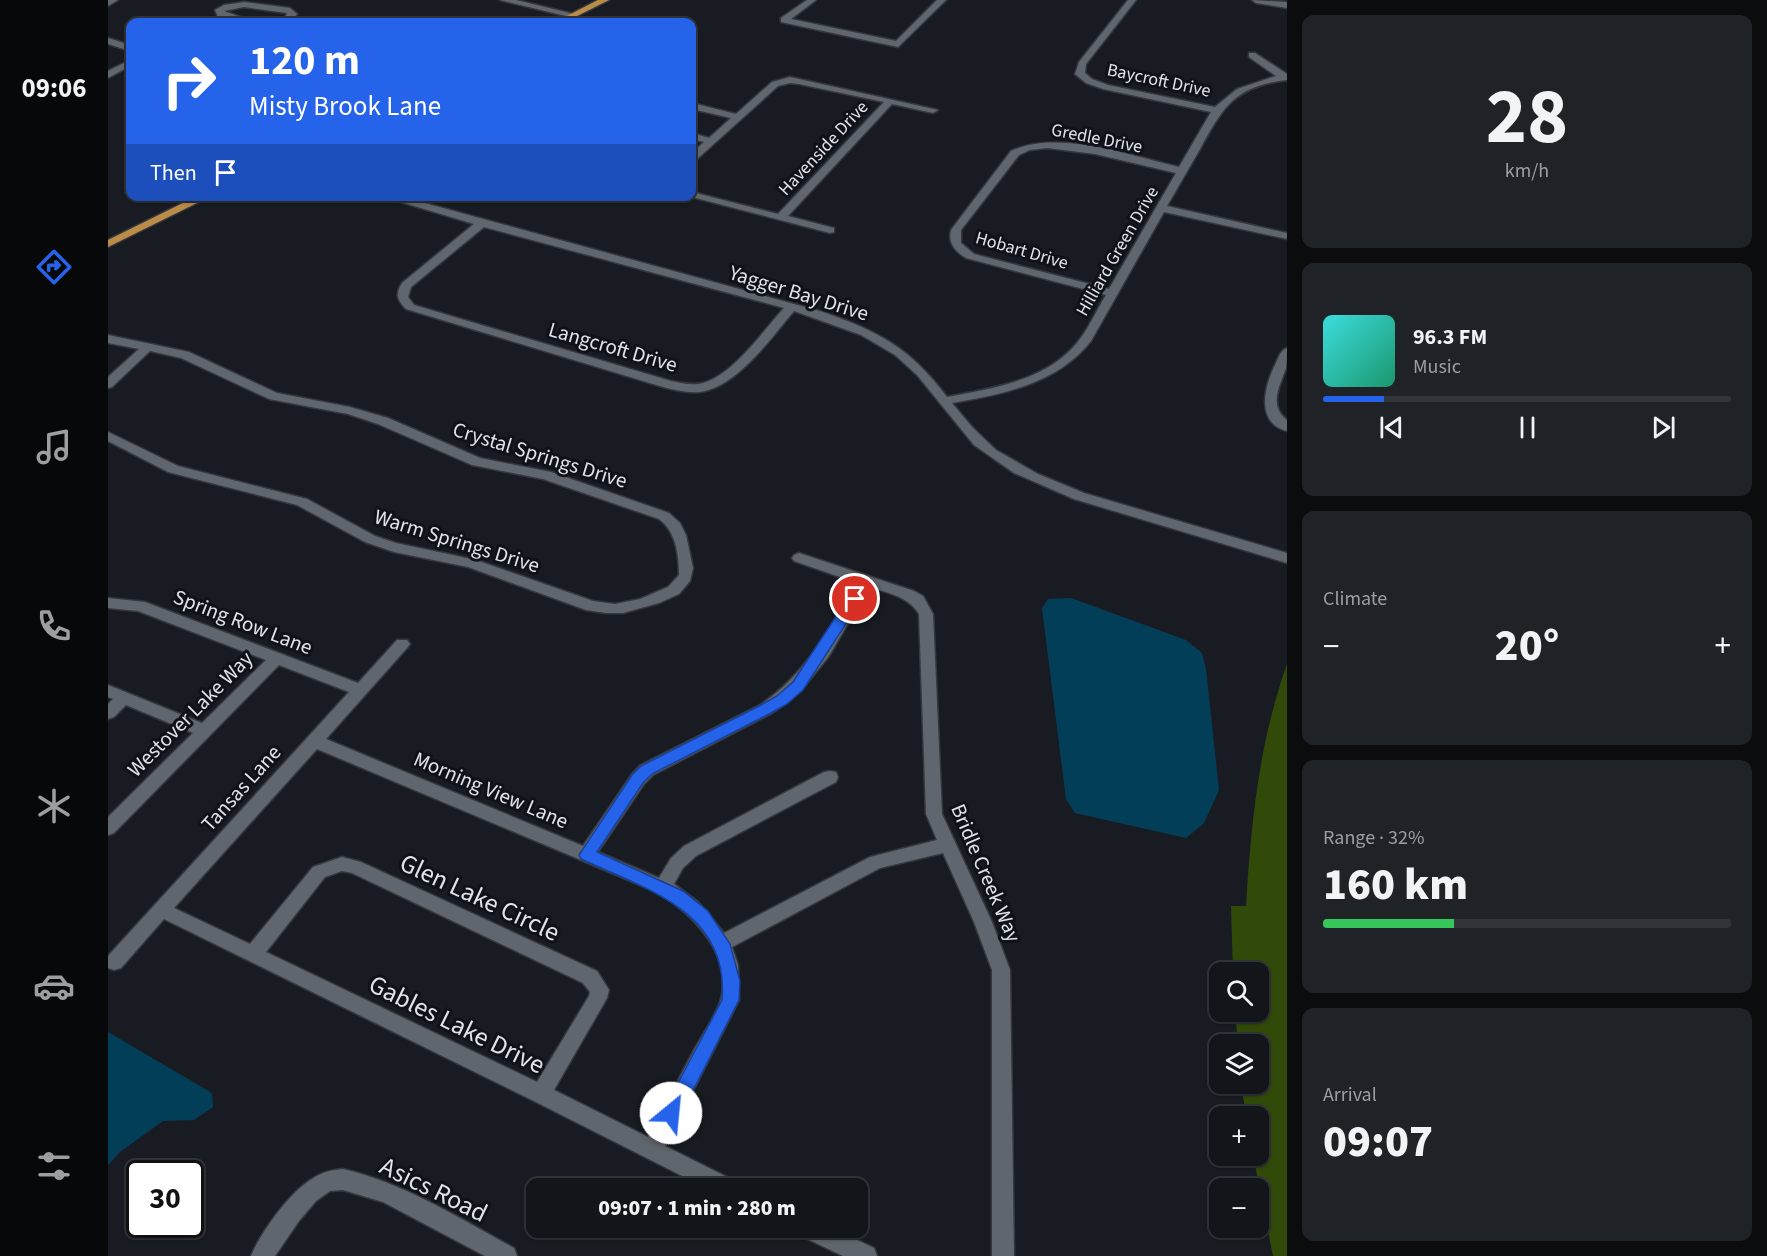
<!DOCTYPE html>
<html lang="en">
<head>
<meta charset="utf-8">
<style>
  body { margin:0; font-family:"Source Sans 3",sans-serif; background:#1f2227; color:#f1f3f6; height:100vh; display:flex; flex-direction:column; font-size:22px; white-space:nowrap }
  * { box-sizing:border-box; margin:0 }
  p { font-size:20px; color:#9c9fa2 }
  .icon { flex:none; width:33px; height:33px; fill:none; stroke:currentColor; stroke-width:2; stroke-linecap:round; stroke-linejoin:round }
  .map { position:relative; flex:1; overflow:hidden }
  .side { display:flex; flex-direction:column; gap:15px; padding:15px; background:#0a0c0e; width:480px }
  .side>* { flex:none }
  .hud { position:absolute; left:18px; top:18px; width:570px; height:183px; border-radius:12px; box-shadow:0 2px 4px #0004,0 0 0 2px #313439; background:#2563eb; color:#fff; overflow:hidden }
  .fabs { position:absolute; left:1101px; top:962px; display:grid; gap:12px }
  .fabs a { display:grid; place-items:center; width:60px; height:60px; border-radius:12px; background:#12151a; box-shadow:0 2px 4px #0004,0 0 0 2px #313439; font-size:30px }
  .speed { position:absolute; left:18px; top:1160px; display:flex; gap:12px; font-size:30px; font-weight:700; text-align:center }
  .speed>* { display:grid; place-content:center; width:78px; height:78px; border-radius:50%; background:#12151a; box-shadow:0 2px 4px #0004,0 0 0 2px #313439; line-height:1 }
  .speed .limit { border:3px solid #111; border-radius:9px; background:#fff; color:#111 }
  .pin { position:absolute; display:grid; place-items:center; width:51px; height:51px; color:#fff; margin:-26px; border:3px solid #fff; border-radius:50%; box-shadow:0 2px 6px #0007 }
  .me { position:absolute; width:66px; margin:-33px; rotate:28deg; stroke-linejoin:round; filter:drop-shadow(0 0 4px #0008) }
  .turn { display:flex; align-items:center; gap:21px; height:126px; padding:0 24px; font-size:27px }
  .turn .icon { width:78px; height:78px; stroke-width:2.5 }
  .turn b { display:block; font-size:42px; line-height:51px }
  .then { display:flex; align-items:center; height:57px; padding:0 24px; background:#0003; gap:12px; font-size:22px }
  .big { font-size:45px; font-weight:800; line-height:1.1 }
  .side .tile { flex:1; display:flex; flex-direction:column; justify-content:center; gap:9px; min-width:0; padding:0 21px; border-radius:12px; background:#1f2227 }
  .side .dial { align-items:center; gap:0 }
  .dial b { font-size:78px; line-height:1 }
  .song { display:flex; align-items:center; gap:18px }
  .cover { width:72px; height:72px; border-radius:9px; background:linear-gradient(135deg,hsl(180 70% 55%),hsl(160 70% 35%)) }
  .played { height:6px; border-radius:3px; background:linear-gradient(90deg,#2563eb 15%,#313439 15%) }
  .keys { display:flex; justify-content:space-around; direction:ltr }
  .heat { display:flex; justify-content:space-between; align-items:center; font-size:33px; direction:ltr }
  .charge { height:9px; border-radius:4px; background:linear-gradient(90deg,#34c759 32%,#313439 0) }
  .trip { position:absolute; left:418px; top:1178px; width:342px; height:60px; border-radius:12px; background:#12151a; box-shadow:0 2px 4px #0004,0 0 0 2px #313439; font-weight:800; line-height:60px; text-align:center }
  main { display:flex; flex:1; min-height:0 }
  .tabs { display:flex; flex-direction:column; width:108px; justify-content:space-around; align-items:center; background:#07080a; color:#9c9fa2 }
  .tabs .icon { width:42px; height:42px }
  .tabs .selected { color:#2563eb }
  .tabs b { font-size:27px; color:#f1f3f6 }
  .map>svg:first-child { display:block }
  .green { fill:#324a09 }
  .water { fill:#033e59 }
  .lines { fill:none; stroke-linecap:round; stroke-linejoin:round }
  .street-casing { stroke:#34383c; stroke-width:3 }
  .primary-casing { stroke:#34383c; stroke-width:3 }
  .street { fill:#60666d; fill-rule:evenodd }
  .primary { fill:#bb8c48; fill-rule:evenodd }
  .route { fill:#2563eb; stroke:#184099; stroke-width:1.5 }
  .labels { text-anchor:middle; stroke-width:6; stroke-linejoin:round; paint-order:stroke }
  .far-street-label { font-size:18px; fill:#e0e4e8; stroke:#0f1319 }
  .street-label { font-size:21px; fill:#e0e4e8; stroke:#0f1319 }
  .near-street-label { font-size:26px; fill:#e0e4e8; stroke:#0f1319 }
</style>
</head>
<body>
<main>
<nav class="tabs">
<b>09:06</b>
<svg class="icon selected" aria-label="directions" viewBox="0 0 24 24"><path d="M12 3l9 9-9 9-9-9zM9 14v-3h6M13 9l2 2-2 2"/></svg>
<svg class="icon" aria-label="music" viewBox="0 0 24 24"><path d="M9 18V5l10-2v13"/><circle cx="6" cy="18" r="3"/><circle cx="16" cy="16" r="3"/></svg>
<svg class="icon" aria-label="phone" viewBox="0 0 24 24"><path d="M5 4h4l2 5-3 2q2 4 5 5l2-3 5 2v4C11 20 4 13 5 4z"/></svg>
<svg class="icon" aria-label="climate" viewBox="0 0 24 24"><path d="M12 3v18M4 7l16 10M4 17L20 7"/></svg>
<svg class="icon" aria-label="car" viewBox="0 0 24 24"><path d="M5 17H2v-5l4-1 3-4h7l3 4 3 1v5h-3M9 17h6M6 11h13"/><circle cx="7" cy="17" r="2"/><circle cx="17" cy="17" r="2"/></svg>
<svg class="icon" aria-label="filters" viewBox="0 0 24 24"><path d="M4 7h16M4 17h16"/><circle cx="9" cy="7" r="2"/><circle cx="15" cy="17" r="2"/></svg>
</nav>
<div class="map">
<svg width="1179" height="1256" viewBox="0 0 1179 1256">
  <rect width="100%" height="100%" fill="#181c22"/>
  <path class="green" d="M1179,664v592h-14l-20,-101h5v-39h-12l-5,-33h17v-39h-20l-3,-33h23v-39h-25l-2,-66h15c5,-83 13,-163 41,-242z"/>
  <g class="water">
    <path d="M963,598l115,42 16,13 4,16 13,121 -15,33 -18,15 -111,-25 -9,-14 -24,-191 6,-9z"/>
    <path d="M0,1032l104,61 1,14 -19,13 -31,1 -43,31 -12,13z"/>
  </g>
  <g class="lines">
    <defs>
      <g id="street">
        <path d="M0,0h10l-10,6z"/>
        <path d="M392,0h16l62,15 -4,3z"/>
        <path d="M699,0h9l-25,19 105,22 41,-41h9l-48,47 -117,-25v-4z"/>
        <path d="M1020,0h8l-50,64 -1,9 7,6 16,6 107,22 22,-18 39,-13 -27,-19v-4h6l32,21v6c-52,6 -64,27 -87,69 -11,19 -22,38 -33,57l120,27v6l-123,-27 -73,129c-34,43 -88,53 -139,62l20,24 24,23 42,24 46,19 203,60v10l-213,-64 -60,-26 -40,-28 -57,-70 -22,-20 -34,-20 -67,-24c-23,27 -57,76 -94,81 -13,1 -25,-2 -37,-5l-257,-78c-9,-9 -11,-15 -4,-26l72,-59 -93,-28h18l424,116c57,20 87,36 124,85 47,-9 103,-17 133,-58 10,-13 17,-30 26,-44l-140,-37c-11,-7 -18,-14 -15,-28l60,-79c47,-22 120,5 168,16l32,-55 -108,-23 -17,-6 -11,-9 4,-12zM939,148l48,6 81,19 -67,116 -135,-35 -13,-11v-13l58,-75 11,-5zM376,227l300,81c-21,23 -51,67 -81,75 -10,3 -22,0 -32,-2l-257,-76 -6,-8 3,-10z"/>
        <path d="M1144,0l35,2v6l-31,-5z"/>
        <path d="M136,2l46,6 7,6 -6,8h-8l4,-9 -43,-6 -20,4 30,11h-13l-23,-5 -3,-7 9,-5z"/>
        <path d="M511,18l3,1v3h-10z"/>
        <path d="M0,38l22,7v6l-22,-7z"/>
        <path d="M22,60v6l-22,12v-7z"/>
        <path d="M682,77l148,33 -5,3 -41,-9 -104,112 46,12v4l-4,1 -142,-37h4v-4l86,22 106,-112 -85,-18 -9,-1 -12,3 -82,74 -4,1v-8l12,-11 -12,-3v-6l17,5 22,-20 -39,-9v-6l44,11 36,-32z"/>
        <path d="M0,335l81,17 88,41 73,14 38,11 92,40 71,14 118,41 11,10 6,12 7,33 -3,13 -11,13 -20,9 -36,10h-17l-20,-3 -118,-43 -74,-15 -29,-10 -68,-37 -129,-33 -60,-31v-9l70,34 129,33 68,37 21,7 80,17 117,41 22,3 25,-5 28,-12 11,-12c0,-20 -3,-44 -20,-56l-116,-40 -71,-14 -94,-41 -30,-10 -79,-15 -88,-41 -31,-7 -38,36 -4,1v-11l31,-28 -31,-6z"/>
        <path d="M1179,348c0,7 0,14 -1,20 -6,18 -18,37 1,52v11c-31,-8 -23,-43 -13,-64 4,-7 5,-16 13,-19z"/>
        <path d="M691,553l115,38 9,5 10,18 9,200 50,108 18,48 4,286h-22v-286l-18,-48 -31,-69 -63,15 -148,79 6,18 1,35 -74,146 70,35 3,7h-32l-172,-87 -370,-182 -43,49 -7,2 -6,-2v-12l241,-264 -70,-27 -165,168 -6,2v-18l85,-84 -67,-28 -12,12 -6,2v-15l5,-5 -5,-2v-12l94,38 64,-63 -128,-49 -30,-3v-10l37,4 213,81 39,-43h10l3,4 -3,4 -81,91 257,107 49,-72 9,-9 119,-60c46,-31 70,-76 97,-122l-63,-22 -2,-3 2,-3zM761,587c19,6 39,9 50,27l7,200 11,26 -67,17 -146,76 -26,-31 -24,-18 9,-16 13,-12 140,-74 2,-5 -2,-5 -6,-1 -6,1 -140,74 -13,12 -12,20 -61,-26 46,-68 9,-9 119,-62 16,-11 15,-14 26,-32zM209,749l340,143c34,21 76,61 64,107 -5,18 -20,37 -28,53 -15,28 -30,57 -45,85l-94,-47 53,-92 2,-8 -12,-19 -236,-109 -19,-5 -29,10 -63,77 -76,-36zM234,871l10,2 231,110 7,9 -1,4 -52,86 -271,-130 59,-75z"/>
        <path d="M235,1169c61,14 116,49 171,79l3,8h-32l-102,-54 -40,-12 -13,1 -14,10 -17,20 -24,35h-24c10,-24 39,-64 61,-77 10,-7 19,-9 31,-10z"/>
        <path d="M688,1227h34l44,21 3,8h-34l-44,-21z"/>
      </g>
      <g id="primary">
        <path d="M490,0h11l-44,22h-10z"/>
        <path d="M89,196h14l-103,51v-7z"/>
      </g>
    </defs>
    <use href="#street" class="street-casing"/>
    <use href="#primary" class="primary-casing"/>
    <use href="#street" class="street"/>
    <use href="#primary" class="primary"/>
  </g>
  <path class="route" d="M747,594l7,5 -59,91 -16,14 -16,9 -119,61 -9,9 -46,69 86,39 25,20 22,33 10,37 -1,19 -61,120 -7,2 -6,-2 -3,-7 60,-113c8,-88 -76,-111 -141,-141l-2,-4 53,-80 9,-9 120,-61 16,-9 16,-14 57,-87z"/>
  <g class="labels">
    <g class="far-street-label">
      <text transform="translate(1051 80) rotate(12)" y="6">Baycroft Drive</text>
      <text transform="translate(989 138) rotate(11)" y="6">Gredle Drive</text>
      <text transform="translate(715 148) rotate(-47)" y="6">Havenside Drive</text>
      <text transform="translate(914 250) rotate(16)" y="6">Hobart Drive</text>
      <text transform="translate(1009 251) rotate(-60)" y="6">Hilliard Green Drive</text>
    </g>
    <g class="street-label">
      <text transform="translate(691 293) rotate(17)" y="7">Yagger Bay Drive</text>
      <text transform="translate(505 347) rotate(16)" y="7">Langcroft Drive</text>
      <text transform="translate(432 455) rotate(17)" y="7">Crystal Springs Drive</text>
      <text transform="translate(349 541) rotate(17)" y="7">Warm Springs Drive</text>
      <text transform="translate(135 622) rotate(21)" y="7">Spring Row Lane</text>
      <text transform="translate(82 714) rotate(-45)" y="7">Westover Lake Way</text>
      <text transform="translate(133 788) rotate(-48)" y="7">Tansas Lane</text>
      <text transform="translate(383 790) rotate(23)" y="7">Morning View Lane</text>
      <text transform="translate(878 873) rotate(67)" y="7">Bridle Creek Way</text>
    </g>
    <g class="near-street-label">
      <text transform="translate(372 897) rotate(25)" y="9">Glen Lake Circle</text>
      <text transform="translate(349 1024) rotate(26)" y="9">Gables Lake Drive</text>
      <text transform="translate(326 1189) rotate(26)" y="9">Asics Road</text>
    </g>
  </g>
</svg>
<div class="fabs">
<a><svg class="icon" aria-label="search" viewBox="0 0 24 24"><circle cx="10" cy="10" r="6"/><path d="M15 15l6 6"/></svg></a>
<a><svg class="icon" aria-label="layers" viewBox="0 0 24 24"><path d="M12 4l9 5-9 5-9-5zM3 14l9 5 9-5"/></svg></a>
<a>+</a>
<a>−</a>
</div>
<div class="speed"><div class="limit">30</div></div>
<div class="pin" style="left:747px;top:599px;background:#d93025"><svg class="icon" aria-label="arrive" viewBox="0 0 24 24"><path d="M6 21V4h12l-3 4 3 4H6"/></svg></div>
<svg class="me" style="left:563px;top:1113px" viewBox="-20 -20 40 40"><circle r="19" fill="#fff"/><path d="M0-13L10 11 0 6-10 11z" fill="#2563eb"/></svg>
<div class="trip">09:07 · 1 min · 280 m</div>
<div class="hud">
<div class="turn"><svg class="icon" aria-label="right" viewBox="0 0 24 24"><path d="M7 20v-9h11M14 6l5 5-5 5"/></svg><div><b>120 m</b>Misty Brook Lane</div></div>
<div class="then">Then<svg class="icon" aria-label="arrive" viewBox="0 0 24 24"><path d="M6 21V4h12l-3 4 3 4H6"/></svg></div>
</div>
</div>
<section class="side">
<div class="tile dial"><b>28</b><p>km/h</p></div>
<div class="tile">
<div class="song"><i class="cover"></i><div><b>96.3 FM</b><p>Music</p></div></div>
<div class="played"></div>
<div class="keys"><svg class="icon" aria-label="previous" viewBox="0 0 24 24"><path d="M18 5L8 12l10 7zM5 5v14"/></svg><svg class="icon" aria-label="pause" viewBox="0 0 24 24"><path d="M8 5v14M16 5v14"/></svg><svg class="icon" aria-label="next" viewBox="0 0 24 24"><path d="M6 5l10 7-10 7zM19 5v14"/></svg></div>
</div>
<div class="tile"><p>Climate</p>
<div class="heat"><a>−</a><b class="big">20°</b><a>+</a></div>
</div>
<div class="tile"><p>Range · 32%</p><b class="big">160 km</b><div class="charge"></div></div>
<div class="tile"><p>Arrival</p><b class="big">09:07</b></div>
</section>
</main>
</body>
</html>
